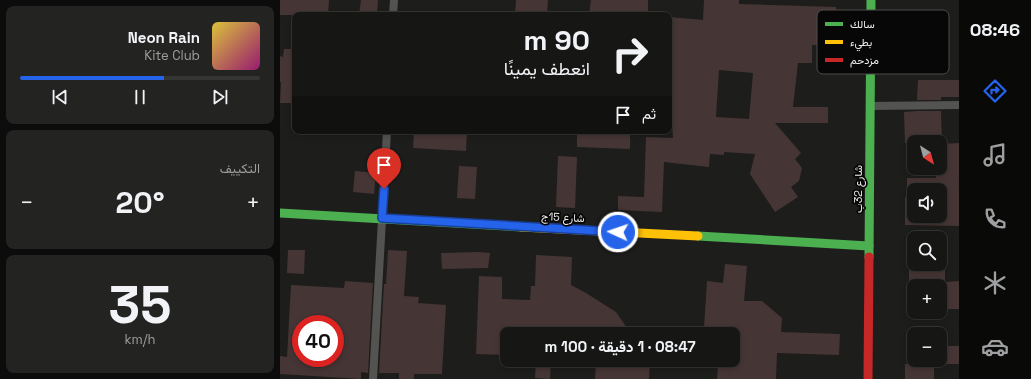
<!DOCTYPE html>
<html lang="ar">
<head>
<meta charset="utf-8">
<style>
  body { margin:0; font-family:"Space Grotesk",Vazirmatn,sans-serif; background:#232322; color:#f1f3f6; direction:rtl; height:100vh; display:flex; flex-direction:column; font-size:15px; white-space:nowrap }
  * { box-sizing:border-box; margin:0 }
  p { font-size:13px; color:#9e9fa0 }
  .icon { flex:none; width:22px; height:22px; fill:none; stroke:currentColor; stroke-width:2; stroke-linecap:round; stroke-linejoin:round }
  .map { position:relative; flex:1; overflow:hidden; direction:ltr }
  .sheet { display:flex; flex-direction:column; gap:6px; padding:6px; background:#0c0c0c; width:280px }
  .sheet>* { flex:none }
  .top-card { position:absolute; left:12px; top:12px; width:380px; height:122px; border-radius:8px; box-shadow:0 2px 6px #0003,0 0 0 1px #353534; direction:rtl; background:#161615; color:#f1f3f6; overflow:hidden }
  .needle { width:26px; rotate:144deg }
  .controls { position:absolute; left:627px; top:135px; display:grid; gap:8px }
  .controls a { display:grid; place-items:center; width:40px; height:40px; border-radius:8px; background:#161615; box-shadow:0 2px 6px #0003,0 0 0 1px #353534; font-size:20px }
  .speed { position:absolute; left:12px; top:315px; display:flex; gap:8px; font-size:20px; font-weight:700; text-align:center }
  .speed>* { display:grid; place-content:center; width:52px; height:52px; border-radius:50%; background:#161615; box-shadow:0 2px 6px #0003,0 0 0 1px #353534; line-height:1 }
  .speed .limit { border:6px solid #d22; background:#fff; color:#111 }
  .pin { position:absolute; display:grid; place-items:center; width:34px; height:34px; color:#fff; margin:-41px -17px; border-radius:50% 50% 50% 0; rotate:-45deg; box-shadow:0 0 4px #0007 }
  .pin .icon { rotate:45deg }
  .me { position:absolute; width:44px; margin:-22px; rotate:273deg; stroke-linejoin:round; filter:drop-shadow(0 0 3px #0008) }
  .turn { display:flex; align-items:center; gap:14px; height:84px; padding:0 16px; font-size:18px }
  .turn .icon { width:52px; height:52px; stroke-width:2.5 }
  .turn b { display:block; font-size:28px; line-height:34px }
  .then { display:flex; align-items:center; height:38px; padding:0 16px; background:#0003; gap:8px; font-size:15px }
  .big { font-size:30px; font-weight:700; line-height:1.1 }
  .sheet .widget { flex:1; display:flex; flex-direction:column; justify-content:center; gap:6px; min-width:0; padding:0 14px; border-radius:8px; background:#232322 }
  .sheet .dial { align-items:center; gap:0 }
  .dial b { font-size:52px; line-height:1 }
  .song { display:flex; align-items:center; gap:12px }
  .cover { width:48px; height:48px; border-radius:6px; background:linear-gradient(135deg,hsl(50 70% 55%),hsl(320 70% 35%)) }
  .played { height:4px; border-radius:2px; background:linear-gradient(90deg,#2563eb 60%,#353534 60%) }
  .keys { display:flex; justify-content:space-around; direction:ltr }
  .heat { display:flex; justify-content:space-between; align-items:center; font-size:22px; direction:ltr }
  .trip { position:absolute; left:220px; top:327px; width:240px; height:40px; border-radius:8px; background:#161615; box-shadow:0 2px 6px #0003,0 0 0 1px #353534; font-weight:700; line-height:40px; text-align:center; direction:rtl }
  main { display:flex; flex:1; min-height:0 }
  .dock { display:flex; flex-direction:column; width:72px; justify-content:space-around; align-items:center; background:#090908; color:#9e9fa0 }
  .dock .icon { width:28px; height:28px }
  .dock .on { color:#2563eb }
  .dock b { font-size:18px; color:#f1f3f6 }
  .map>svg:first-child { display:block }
  .building { fill:#463535; fill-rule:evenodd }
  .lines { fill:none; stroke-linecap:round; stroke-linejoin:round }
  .lane { stroke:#535352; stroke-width:8 }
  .fast { stroke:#4caf50; stroke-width:9 }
  .slow { stroke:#ffc107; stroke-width:9 }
  .jam { stroke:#c62828; stroke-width:9 }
  .route-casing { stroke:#184099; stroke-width:10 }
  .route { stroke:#2563eb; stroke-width:7 }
  .labels { text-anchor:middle; stroke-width:3.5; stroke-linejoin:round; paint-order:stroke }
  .street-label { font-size:11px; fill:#eeedeb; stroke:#080707 }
  .key { fill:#080707; stroke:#4d4c4b; stroke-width:1 }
  .key-label { font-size:11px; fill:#eeedeb }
</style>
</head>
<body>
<main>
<nav class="dock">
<b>08:46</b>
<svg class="icon on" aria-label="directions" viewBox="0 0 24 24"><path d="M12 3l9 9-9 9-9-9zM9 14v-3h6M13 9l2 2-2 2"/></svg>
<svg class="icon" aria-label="music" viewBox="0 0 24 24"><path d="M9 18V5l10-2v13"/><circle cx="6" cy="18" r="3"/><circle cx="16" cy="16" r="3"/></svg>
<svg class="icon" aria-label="phone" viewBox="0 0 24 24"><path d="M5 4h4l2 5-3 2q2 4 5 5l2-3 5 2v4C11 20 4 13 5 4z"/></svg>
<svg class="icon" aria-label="climate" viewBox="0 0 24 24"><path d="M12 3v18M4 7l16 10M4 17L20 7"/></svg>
<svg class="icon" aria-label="car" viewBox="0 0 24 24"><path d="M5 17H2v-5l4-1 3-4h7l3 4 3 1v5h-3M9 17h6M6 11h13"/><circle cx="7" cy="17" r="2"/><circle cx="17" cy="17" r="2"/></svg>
</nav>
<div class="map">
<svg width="679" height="379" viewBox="0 0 679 379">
  <rect width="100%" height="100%" fill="#1d1d1c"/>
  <g class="building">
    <path d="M0,0h49l-1,15h-48z"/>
    <path d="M81,0h17l-1,15h-18z"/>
    <path d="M236,0h32l-1,15h-32z"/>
    <path d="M311,0h57v15h-59z"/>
    <path d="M424,0h35v4l97,3 -2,39 -22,-1v18h-14l-5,44h35v16h-53l26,30 -6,6 7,9 -3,13 -8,6 7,10 -23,15 -25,-38 5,-20 -31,-2v3l-14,-1 -1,13 -45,-5 -2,50 -44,-2v-14l26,1 2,-60 27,1 -2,-29 2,-43h-4v-49l34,3zM439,70l34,3 -4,46 -33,-2z"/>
    <path d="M4,49h11v54h-15l1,-21h-1v-26l3,1z"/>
    <path d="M638,80h41v17h-18v3h-24z"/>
    <path d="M637,111h24l1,31h-28v1h-9l-1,-31z"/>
    <path d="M134,131h53l-1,20 -53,-3z"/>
    <path d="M297,131h53v18l-53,-2z"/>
    <path d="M679,143v83l-54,-1v-28h2v-19h29v-10h4v-24zM634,190h26v26h-26z"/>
    <path d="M278,156l19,1 -2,51 -19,-1z"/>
    <path d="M179,166l18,1 -2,32 -18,-1z"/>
    <path d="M75,171l21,2 -2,21 -21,-2z"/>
    <path d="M8,250h17l-1,24 -17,-1z"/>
    <path d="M108,250l19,1 -3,45 15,1 -1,6 28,2 -4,69h-28v5h-15v-6h-20l5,-89h2z"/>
    <path d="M199,252l11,1 -2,15 -46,1 -1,-16z"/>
    <path d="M256,255l36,2 -1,28 15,8 30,19 11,16 49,3v-4l28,1 3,-47 16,2 2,-19 22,2 -3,35h18l20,17 -1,14 59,2 -1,21 -62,-2 -1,26h-59l1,-15 -68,-2 -1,17h-54l1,-16 -32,-3h169v-26h-226v21l-31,-1 3,-78 23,1v22l28,1 1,-14h4z"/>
    <path d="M629,263h5v1h26v-1h5v19l14,-1v28h-19v-23h-26v10h-5z"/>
    <path d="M65,281l28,2 -5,90 -7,-1v7l-81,-5v-18l7,1 4,-72 53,3zM21,324h34v34h-34z"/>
    <rect x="660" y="346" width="19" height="18"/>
    <path d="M256,360h15l-1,19 -15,-1z"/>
    <rect x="625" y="364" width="29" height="15"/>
  </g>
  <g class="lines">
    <g class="lane">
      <path d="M113,15l1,-15"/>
      <path d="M591,106l88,-1"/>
      <path d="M93,379l14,-248"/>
    </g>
    <g class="fast">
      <path d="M0,213l241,14"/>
      <path d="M418,236l171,10"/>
      <path d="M589,257l2,-257"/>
    </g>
    <path class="slow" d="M241,227l177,9"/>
    <path class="jam" d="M588,379l1,-122"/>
  </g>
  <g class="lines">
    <defs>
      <path id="route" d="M104,189l-2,29 236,14"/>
    </defs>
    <use href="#route" class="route-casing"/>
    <use href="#route" class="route"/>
  </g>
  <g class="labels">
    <g class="street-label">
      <text transform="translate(578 189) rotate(-90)" y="4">شارع 32ب</text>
      <text transform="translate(283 217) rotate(3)" y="4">شارع 15ج</text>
    </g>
  </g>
  <rect x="537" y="10" width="132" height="64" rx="6" class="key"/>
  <rect x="545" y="22" width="18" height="4" fill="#4caf50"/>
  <rect x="545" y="40" width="18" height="4" fill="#ffc107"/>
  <rect x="545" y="58" width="18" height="4" fill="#c62828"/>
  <g class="key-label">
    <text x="570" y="28">سالك</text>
    <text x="570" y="46">بطيء</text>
    <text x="570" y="64">مزدحم</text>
  </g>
</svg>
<div class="controls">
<a><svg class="needle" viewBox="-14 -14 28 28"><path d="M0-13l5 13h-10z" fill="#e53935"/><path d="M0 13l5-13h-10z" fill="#9e9fa0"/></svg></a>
<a><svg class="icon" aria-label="sound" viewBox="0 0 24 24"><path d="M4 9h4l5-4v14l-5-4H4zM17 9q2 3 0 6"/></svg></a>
<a><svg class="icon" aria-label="search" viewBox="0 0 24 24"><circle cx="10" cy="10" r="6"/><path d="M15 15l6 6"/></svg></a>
<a>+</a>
<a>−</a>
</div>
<div class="speed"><div class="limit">40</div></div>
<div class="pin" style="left:104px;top:189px;background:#d93025"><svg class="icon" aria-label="arrive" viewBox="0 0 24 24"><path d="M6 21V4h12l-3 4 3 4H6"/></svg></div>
<svg class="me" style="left:338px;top:232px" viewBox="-20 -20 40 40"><circle r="17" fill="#2563eb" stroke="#fff" stroke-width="3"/><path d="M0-11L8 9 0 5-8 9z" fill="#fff"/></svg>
<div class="trip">08:47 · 1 دقيقة · 100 m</div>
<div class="top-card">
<div class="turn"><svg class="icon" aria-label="right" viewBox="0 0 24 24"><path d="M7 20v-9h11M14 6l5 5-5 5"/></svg><div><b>90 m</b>انعطف يمينًا</div></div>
<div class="then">ثم<svg class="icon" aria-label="arrive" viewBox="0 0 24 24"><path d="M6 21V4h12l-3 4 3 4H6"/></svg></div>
</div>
</div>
<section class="sheet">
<div class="widget">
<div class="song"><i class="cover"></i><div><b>Neon Rain</b><p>Kite Club</p></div></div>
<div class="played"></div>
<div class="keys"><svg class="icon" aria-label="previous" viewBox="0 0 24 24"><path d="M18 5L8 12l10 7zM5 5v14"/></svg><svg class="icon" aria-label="pause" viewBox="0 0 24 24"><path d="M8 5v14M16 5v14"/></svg><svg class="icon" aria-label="next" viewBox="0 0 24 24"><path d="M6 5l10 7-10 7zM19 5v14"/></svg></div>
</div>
<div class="widget"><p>التكييف</p>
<div class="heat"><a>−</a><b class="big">20°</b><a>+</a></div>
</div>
<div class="widget dial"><b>35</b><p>km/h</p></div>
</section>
</main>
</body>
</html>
